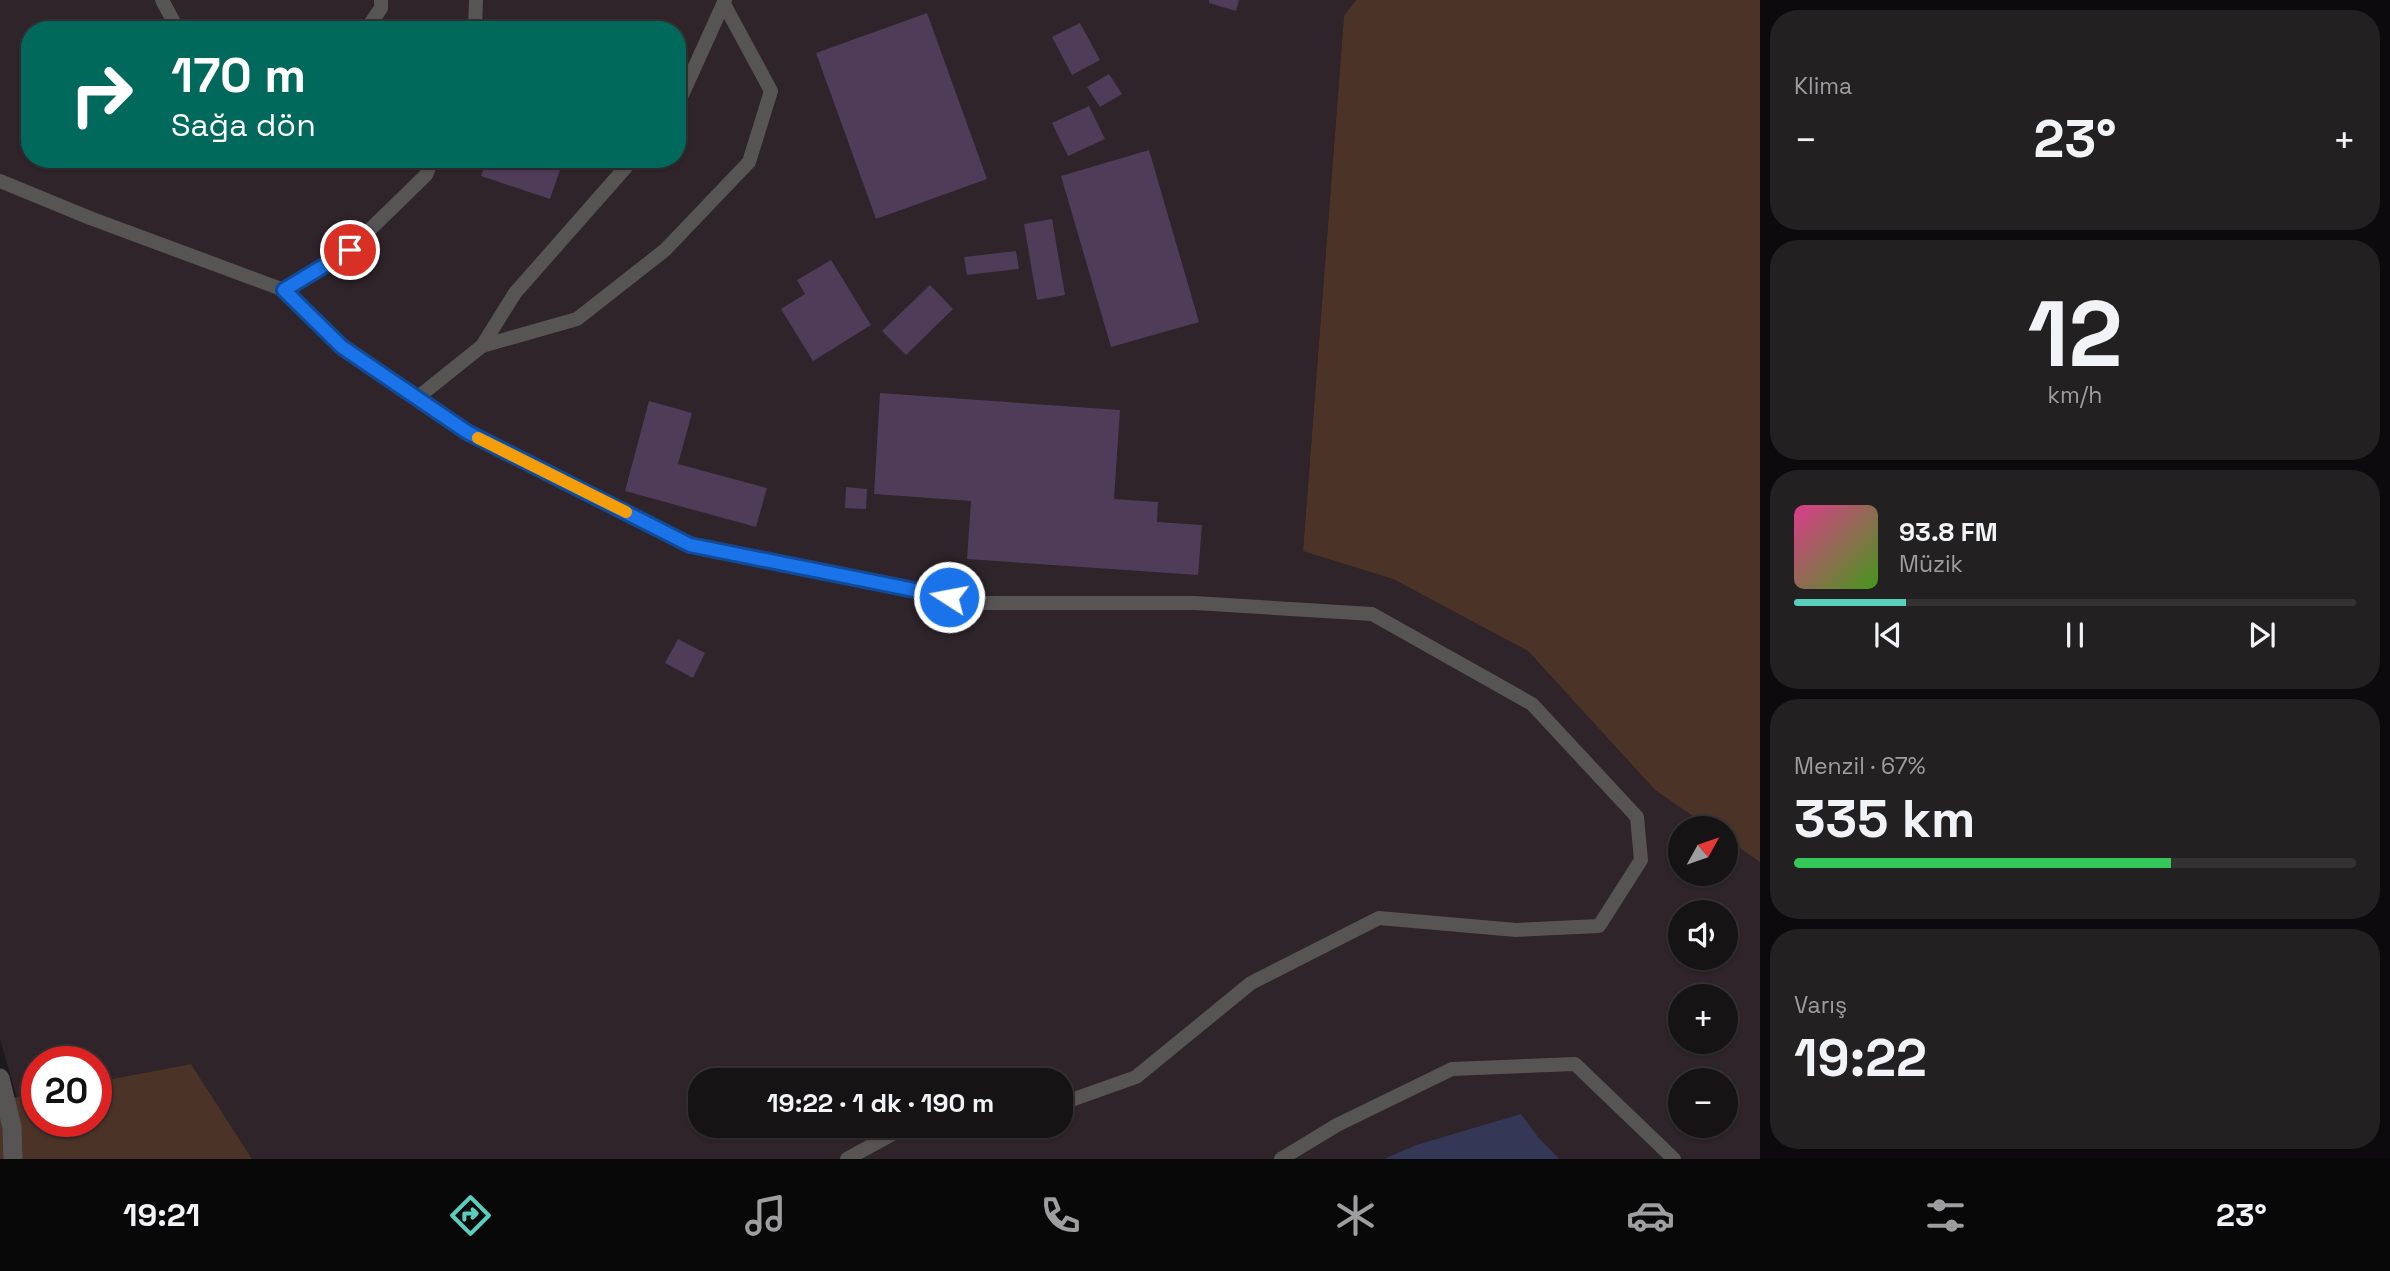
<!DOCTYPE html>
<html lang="tr">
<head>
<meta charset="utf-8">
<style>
  body { margin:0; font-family:"Space Grotesk",sans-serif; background:#232022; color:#f1f3f6; height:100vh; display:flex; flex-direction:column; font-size:26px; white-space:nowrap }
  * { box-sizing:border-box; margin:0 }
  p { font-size:23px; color:#9e9ea0 }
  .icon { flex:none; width:38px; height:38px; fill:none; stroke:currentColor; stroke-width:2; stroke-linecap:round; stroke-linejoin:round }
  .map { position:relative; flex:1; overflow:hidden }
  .panel { display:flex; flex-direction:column; gap:10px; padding:10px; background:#0c0a0c; width:630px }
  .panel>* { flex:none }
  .guide { position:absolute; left:21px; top:21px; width:665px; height:147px; border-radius:28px; box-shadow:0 2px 5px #0004,0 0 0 2px #353234; background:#00695c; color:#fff; overflow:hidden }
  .needle { width:46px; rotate:50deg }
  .buttons { position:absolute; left:1668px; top:816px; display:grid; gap:14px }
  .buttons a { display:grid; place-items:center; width:70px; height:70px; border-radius:50%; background:#161315; box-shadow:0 2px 5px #0004,0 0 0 2px #353234; font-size:35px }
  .speed { position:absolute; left:21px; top:1046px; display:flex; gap:14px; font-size:35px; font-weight:700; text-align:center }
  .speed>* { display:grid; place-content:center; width:91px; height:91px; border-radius:50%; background:#161315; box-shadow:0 2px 5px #0004,0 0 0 2px #353234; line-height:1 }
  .speed .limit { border:10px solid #d22; background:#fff; color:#111 }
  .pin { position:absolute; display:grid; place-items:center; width:60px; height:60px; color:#fff; margin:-30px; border:4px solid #fff; border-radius:50%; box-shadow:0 2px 7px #0007 }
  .me { position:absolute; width:77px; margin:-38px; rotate:281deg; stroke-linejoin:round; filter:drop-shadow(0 0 5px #0008) }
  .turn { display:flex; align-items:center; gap:24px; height:147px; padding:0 35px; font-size:32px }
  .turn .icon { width:91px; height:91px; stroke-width:2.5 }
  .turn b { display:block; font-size:49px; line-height:60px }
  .big { font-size:52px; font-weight:600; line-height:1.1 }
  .panel .widget { flex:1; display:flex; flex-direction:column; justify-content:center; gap:10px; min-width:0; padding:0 24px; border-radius:28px; background:#232022 }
  .panel .dial { align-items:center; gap:0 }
  .dial b { font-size:91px; line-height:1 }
  .song { display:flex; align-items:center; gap:21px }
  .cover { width:84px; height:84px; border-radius:10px; background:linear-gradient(135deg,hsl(330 70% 55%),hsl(100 70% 35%)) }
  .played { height:7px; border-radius:4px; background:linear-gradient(90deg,#5acebd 20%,#353234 20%) }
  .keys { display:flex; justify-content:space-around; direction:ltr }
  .heat { display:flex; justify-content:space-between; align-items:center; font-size:38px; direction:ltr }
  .charge { height:10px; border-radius:5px; background:linear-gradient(90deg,#34c759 67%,#353234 0) }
  .trip { position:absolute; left:688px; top:1068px; width:385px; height:70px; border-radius:28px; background:#161315; box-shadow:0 2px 5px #0004,0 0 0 2px #353234; font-weight:600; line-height:70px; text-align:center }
  .tab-bar { display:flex; height:112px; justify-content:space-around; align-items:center; background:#090808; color:#9e9ea0 }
  .tab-bar .icon { width:49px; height:49px }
  .tab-bar .on { color:#5acebd }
  .tab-bar b { font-size:32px; color:#f1f3f6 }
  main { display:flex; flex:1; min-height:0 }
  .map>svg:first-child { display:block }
  .built { fill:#2e2429; fill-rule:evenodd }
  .green { fill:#4b3427 }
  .water { fill:#343755 }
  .building { fill:#4e3c59 }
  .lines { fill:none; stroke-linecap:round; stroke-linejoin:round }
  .service { stroke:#575454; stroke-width:14 }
  .minor { stroke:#575454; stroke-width:19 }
  .route-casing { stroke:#114b97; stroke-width:18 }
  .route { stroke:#1a73e8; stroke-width:12 }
  .slow { stroke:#f59e0b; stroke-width:12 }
</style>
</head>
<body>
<main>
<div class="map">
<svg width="1760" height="1159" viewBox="0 0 1760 1159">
  <rect width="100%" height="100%" fill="#1e191c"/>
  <path class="built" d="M0,0h1356l-12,17 -41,533 90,29 135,72 127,139 55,38h-30v45h46v-34l34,23v297h-1508l-61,-95 -95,18v-20h-59v32l-20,4 -17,-59zM30,30h647v129h-647zM1680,912h46v45h-46zM1680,996h46v45h-46zM700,1080h360v45h-360zM1680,1080h46v45h-46z"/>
  <g class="green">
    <path d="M1356,0h404v862l-34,-23v-11h-16l-55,-38 -127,-139 -135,-72 -90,-28 41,-535z"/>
    <path d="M191,1064l61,95h-252v-59l37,-6v28h59v-40z"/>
  </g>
  <path class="water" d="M1521,1114l17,23 21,22h-175l32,-14z"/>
  <g class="building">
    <path d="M1209,0h30l-3,11 -27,-8z"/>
    <path d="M927,13l60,166 -111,40 -60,-166z"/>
    <path d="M1080,23l20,37 -28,15 -20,-38z"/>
    <path d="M1109,74l13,20 -22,13 -13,-20z"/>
    <path d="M1089,106l16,33 -37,17 -16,-33z"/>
    <path d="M1149,150l50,172 -88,25 -50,-171z"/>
    <path d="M487,159h50l24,8 -11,32 -69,-23z"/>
    <path d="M1052,219l13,76 -28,5 -13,-76z"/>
    <path d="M1016,251l3,18 -52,6 -3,-18z"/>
    <path d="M831,260l40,65 -58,36 -32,-52 24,-15 -8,-14z"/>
    <path d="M930,285l23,24 -47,46 -24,-24z"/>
    <path d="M880,393l240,17 -6,89 44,3 -1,20 45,3 -4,50 -231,-16 4,-58 -97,-7z"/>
    <path d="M649,401l43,12 -14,51 89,24 -11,39 -131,-36z"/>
    <path d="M846,487l21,2 -1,20 -21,-1z"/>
    <path d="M678,639l27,14 -12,25 -28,-15z"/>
  </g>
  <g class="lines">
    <g class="service">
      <path d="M162,0l16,30"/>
      <path d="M366,30l15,-22v-8"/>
      <path d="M475,30l1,-30"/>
      <path d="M677,106l48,-106"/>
      <path d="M0,181l90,37 194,72 58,57 125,85 223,113 285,58h220l177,11 160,90 105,113 4,43 -42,66 -83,4 -137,-12 -128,65 -115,94 -76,27"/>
      <path d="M284,290l66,-41 76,-74 6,-16"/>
      <path d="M482,346l95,-27 88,-69 84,-88 22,-71 -47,-87"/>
      <path d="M417,398l65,-52 33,-53 118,-134"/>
      <path d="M847,1159l60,-33 8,-1"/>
      <path d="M1281,1159l56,-34 115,-56 123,-5 99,95"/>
    </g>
    <path class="minor" d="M0,1078l12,49 1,32"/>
  </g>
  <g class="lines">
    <defs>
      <path id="route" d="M350,250l-66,40 58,57 125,85 223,113 259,52"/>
    </defs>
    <use href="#route" class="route-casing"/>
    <use href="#route" class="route"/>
    <path class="slow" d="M478,438l148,74"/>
  </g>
</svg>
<div class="buttons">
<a><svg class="needle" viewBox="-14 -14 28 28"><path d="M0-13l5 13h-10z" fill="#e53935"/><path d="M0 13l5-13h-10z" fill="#9e9ea0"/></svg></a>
<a><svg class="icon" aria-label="sound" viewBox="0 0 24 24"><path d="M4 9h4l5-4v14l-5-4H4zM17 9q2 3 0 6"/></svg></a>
<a>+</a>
<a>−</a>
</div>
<div class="speed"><div class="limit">20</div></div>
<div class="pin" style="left:350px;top:250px;background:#d93025"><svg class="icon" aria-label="arrive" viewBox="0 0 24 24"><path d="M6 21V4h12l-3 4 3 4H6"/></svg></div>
<svg class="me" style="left:949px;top:597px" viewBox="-20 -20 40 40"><circle r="17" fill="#1a73e8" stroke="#fff" stroke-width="3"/><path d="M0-11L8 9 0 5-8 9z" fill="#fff"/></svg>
<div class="trip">19:22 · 1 dk · 190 m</div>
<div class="guide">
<div class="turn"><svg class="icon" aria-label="right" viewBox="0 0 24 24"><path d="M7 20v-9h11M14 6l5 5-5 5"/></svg><div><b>170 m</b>Sağa dön</div></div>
</div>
</div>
<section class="panel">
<div class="widget"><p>Klima</p>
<div class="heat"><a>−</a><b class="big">23°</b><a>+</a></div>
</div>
<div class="widget dial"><b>12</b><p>km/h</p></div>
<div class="widget">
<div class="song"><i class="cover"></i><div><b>93.8 FM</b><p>Müzik</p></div></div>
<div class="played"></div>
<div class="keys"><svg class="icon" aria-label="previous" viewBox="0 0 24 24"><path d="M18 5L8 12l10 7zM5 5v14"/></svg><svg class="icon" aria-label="pause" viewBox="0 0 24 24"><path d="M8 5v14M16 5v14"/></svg><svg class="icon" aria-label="next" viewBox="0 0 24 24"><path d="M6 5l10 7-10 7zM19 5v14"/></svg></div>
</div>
<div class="widget"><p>Menzil · 67%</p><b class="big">335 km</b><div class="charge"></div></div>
<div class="widget"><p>Varış</p><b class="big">19:22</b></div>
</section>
</main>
<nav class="tab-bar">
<b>19:21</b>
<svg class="icon on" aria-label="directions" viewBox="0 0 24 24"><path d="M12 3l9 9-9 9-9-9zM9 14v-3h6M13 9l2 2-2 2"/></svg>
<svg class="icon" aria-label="music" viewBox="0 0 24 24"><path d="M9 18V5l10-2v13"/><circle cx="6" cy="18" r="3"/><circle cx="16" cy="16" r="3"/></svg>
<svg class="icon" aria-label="phone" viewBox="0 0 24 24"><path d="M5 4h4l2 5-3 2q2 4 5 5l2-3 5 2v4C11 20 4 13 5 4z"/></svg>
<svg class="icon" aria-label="climate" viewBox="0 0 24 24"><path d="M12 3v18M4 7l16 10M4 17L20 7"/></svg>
<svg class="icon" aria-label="car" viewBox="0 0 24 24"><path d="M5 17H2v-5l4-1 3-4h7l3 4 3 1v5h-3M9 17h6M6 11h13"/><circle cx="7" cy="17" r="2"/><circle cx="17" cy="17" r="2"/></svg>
<svg class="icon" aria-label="filters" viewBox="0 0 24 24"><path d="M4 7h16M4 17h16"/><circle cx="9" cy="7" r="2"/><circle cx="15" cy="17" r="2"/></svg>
<b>23°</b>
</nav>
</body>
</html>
